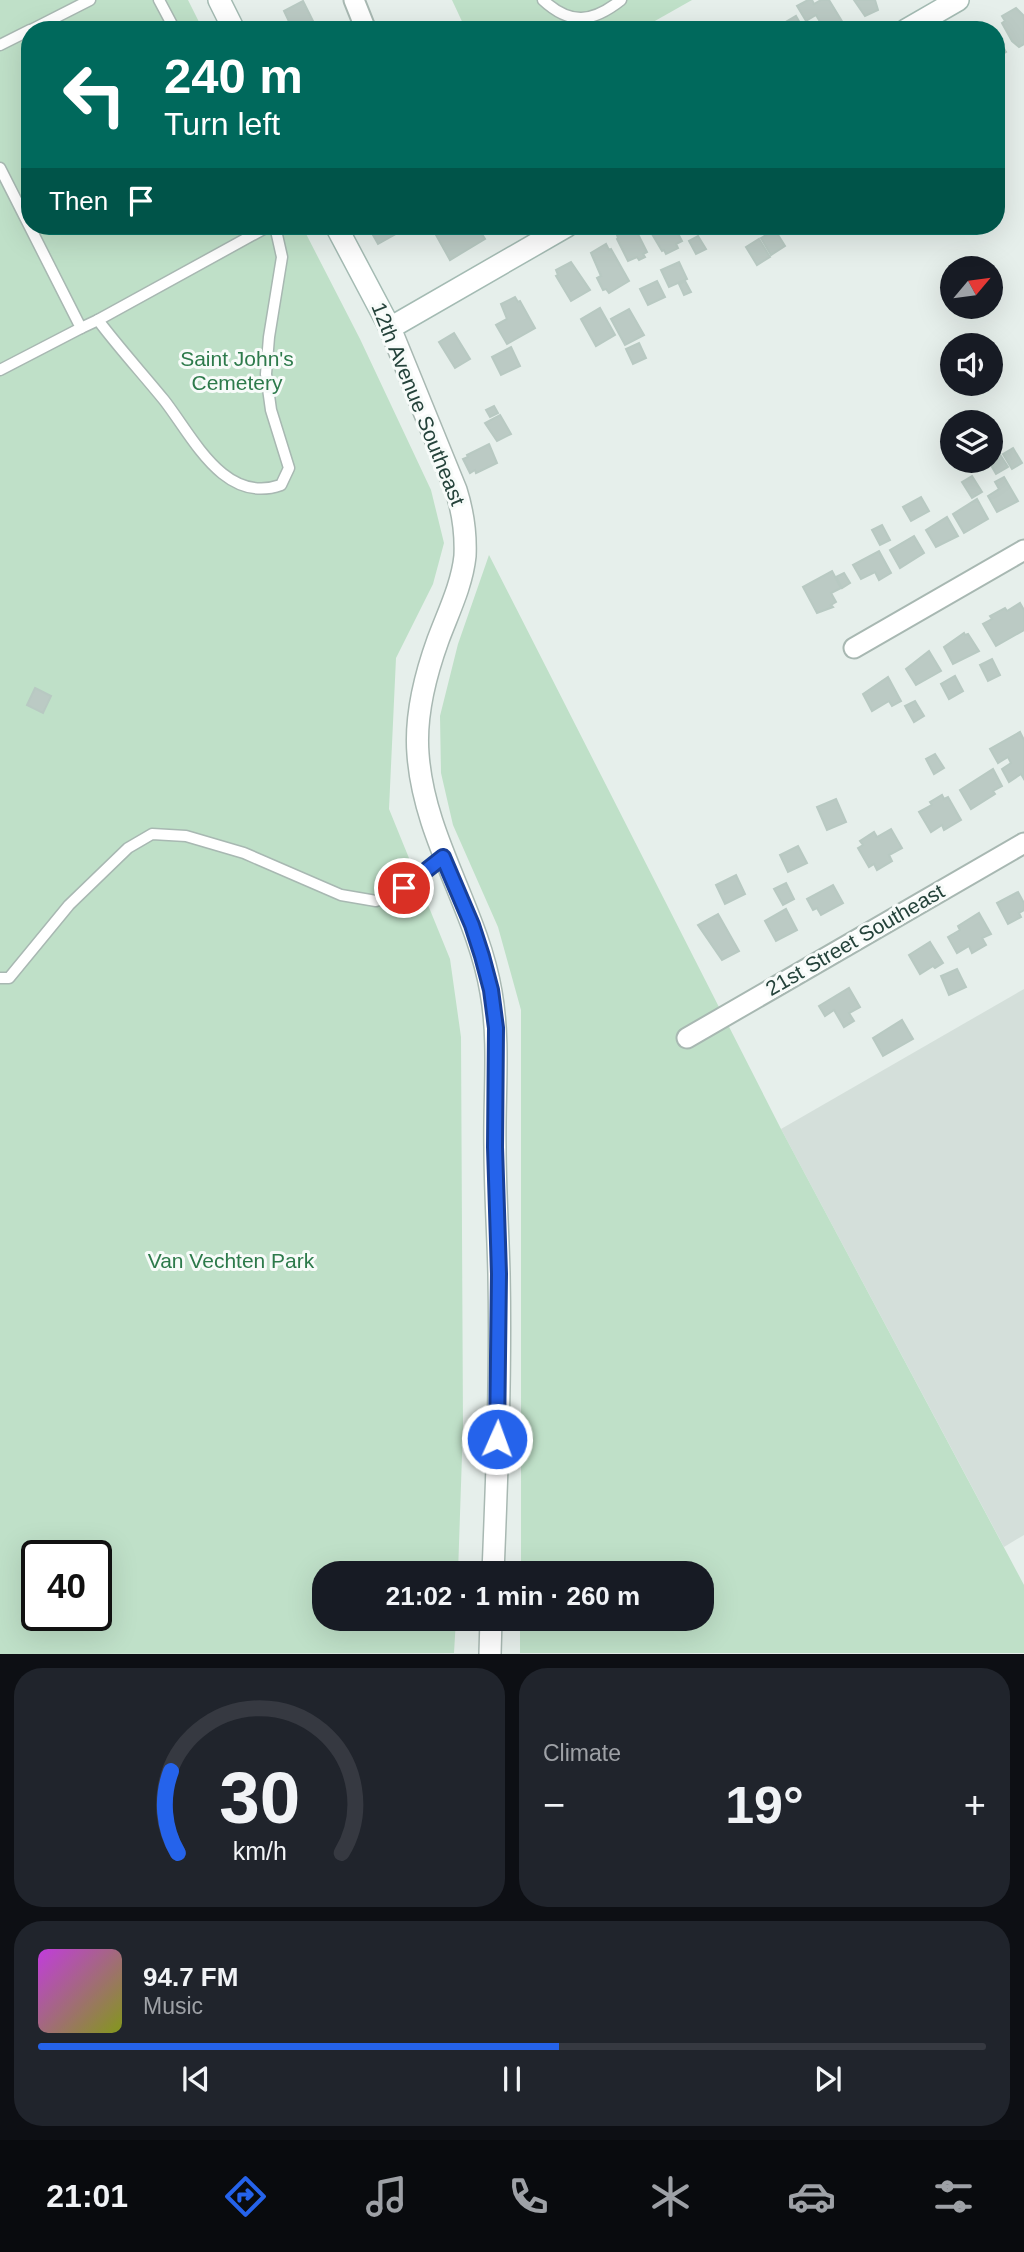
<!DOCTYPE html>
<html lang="en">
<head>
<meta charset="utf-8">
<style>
  body { margin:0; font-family:Arial,sans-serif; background:#20242c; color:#f1f3f6; height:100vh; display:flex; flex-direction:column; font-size:26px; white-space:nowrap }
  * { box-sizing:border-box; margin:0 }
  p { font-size:23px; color:#9ea1a6 }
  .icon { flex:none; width:38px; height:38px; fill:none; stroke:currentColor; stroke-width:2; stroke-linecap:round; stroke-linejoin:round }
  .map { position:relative; height:1654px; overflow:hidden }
  .details { display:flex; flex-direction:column; gap:14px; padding:14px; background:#0d0f14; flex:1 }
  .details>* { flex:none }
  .guide { position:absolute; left:21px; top:21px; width:984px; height:214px; border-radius:28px; box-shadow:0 7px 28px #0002; background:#00695c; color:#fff; overflow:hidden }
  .needle { width:46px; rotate:61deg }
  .fabs { position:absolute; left:940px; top:256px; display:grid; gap:14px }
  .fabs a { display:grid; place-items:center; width:63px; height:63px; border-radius:50%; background:#171b24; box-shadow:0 7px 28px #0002; font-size:35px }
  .speed { position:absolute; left:21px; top:1540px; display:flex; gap:14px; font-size:35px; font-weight:700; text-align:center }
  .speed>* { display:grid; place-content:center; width:91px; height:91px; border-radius:50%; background:#171b24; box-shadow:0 7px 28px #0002; line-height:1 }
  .speed .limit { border:4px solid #111; border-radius:10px; background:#fff; color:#111 }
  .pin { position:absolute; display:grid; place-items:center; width:60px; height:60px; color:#fff; margin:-30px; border:4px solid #fff; border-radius:50%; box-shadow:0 2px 7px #0007 }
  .me { position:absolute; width:77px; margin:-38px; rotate:2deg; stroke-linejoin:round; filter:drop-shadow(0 0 5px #0008) }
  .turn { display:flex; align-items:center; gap:24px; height:147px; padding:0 28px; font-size:32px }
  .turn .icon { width:91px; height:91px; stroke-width:2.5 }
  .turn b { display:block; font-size:49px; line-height:60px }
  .then { display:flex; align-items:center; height:66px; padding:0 28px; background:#0003; gap:14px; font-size:26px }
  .big { font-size:52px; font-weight:700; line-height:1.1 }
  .details .widget { flex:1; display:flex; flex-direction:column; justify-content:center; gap:10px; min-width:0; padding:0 24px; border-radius:28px; background:#20242c }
  .details .dial { align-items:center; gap:0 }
  .dial svg { height:182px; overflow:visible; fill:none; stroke:#363941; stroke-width:7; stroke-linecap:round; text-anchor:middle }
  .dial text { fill:#f1f3f6; stroke:none }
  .song { display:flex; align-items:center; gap:21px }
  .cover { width:84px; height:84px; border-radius:10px; background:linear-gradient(135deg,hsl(290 70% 55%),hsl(70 70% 35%)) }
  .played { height:7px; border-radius:4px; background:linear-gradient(90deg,#2563eb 55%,#363941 55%) }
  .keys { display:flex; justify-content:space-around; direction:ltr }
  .heat { display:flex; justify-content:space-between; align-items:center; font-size:38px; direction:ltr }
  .details .tiles { flex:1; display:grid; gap:14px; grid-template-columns:1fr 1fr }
  .widget:last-child { grid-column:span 2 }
  .trip { position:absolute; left:312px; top:1561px; width:402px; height:70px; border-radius:28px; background:#171b24; box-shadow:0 7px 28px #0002; font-weight:700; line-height:70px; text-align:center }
  .menu { display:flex; height:112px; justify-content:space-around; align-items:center; background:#090b0e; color:#9ea1a6 }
  .menu .icon { width:49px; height:49px }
  .menu .current { color:#2563eb }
  .menu b { font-size:32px; color:#f1f3f6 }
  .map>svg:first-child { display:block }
  .built { fill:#d4dfda }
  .green { fill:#bfe0c8; fill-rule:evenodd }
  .building { fill:#bbcac4; stroke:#b8c9c2; stroke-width:2 }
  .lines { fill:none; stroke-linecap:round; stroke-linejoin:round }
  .service-casing { stroke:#a8b8b2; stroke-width:13 }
  .minor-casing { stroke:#a8b8b2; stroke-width:23 }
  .tertiary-casing { stroke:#a8b8b2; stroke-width:24 }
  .secondary-casing { stroke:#a4bbb3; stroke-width:24 }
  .service { stroke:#fff; stroke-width:10 }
  .minor { stroke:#fff; stroke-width:19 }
  .tertiary { stroke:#fff; stroke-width:21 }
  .secondary { stroke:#fff; stroke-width:21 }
  .route-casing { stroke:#184099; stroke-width:18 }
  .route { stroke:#2563eb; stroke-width:12 }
  .labels { text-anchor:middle; stroke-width:6; stroke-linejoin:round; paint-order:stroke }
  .park-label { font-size:21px; fill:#2d7a4b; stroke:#f7fbf9 }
  .street-label { font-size:21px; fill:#24423a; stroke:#f7fbf9 }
</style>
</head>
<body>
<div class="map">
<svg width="1024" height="1654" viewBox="0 0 1024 1654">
  <rect width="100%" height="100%" fill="#e6efeb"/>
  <path class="built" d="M1024,989v546l-20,12 -223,-418z"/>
  <g class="green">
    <path d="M0,0h188l15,30h-173v196h272l58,113 71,151 13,53 -11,41 -37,74 -7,151 61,150 11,78 2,389 -5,147h-134v46h132l-2,34 -454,1zM37,1556h59v59h-59z"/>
    <path d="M452,0h240l-53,30h-173z"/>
    <path d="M489,555l292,574 243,456v68h-504v-34h182v-46h-181v-563l-23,-83 -45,-102 -12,-52 -1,-57 18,-72z"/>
  </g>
  <g class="building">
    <path d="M808,0h4l2,4 7,-4h8l14,23 -11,7h-7l-9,-15 -10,6 -9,-15z"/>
    <path d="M854,0h21l3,10 -13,6z"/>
    <path d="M303,1l12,24 -9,5h-13l-9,-19z"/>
    <path d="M1016,8l8,8v28l-5,3 -7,-6 -10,-18 3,-2 -3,-5z"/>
    <path d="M796,16l8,14h-23l-2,-4z"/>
    <path d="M996,36l10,16 -10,6z"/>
    <path d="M373,226h37l-32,18 -9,-16z"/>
    <path d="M452,226h25l8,13 -35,21 -14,-25z"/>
    <path d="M651,226h23l8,15 -6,3 2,4 -12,6 -2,-4 -2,1 -10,-17h2z"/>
    <path d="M632,227l2,4 2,-1 11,22 -4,2 2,3 -6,3 -2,-3 -9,4 -11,-22 1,-1 -1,-3z"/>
    <path d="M775,230l10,16 -14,9 -10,-17z"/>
    <path d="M698,236l8,13 -10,5 -7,-13z"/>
    <path d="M759,239l11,18 -13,8 -11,-18z"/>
    <path d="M606,244l3,6 2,-1 18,32 -20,12 -3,-4 -3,1 -6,-12 4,-2 -10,-23z"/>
    <path d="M571,262l19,28 -19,11 -15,-25 2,-1 -2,-5z"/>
    <path d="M679,262l8,17 -18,8 -8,-17z"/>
    <path d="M657,281l8,16 -17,8 -8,-16z"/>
    <path d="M685,281l6,11 -7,3 -5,-11z"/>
    <path d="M515,297l3,5 2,-1 15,27 -28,16 -11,-19 11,-6 -6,-15z"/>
    <path d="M600,308l15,27 -19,11 -15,-27z"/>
    <path d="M629,309l15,26 -19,10 -14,-26z"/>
    <path d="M454,333l16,26 -15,9 -16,-26z"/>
    <path d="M639,343l7,15 -13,6 -7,-15z"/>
    <path d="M511,347l9,19 -19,9 -9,-18z"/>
    <path d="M494,406l4,7 -8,4 -4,-7z"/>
    <path d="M500,415l11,19 -14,7 -12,-18z"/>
    <path d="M489,444l8,19 -21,10 -1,-3 -5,3 -7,-14 5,-2 -1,-2z"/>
    <path d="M1013,448l9,15 -10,6 -9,-15z"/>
    <path d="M999,453l9,14 -12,7 -8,-14z"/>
    <path d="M972,476l10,16 -10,6 -10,-16z"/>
    <path d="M1004,477l14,24 -21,11 -9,-16 11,-7 -4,-7z"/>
    <path d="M921,497l8,14 -18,10 -8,-14z"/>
    <path d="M977,499l11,20 -24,14 -11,-19z"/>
    <path d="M947,517l11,19 -22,11 -10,-17z"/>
    <path d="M882,525l8,15 -10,5 -8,-15z"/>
    <path d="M914,536l10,17 -24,15 -10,-18z"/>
    <path d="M879,551l12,22 -12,7 -4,-8 -14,7 -8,-14z"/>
    <path d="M832,571l9,17 -10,5 5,9 -5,3 2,2 -16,6 -14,-26z"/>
    <path d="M844,573l6,10 -8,5 -6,-11z"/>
    <path d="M1020,603l4,7v20l-28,16 -13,-22 9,-5 -2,-3 15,-8 2,3z"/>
    <path d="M964,633l1,2 3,-1 11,17 -26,13 -9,-17z"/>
    <path d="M929,651l12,20 -25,14 -10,-16z"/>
    <path d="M992,659l8,16 -12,6 -8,-16z"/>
    <path d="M955,676l8,15 -14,8 -8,-15z"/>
    <path d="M888,677l13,24 -9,5 -3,-5 -17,10 -9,-17z"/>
    <path d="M35,688l16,8 -8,17 -16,-8z"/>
    <path d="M915,701l9,15 -10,6 -9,-16z"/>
    <path d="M1020,732l4,8v39l-3,-5 -12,8 -7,-13 9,-6 -3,-6 -10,6 -8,-14z"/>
    <path d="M935,754l9,14 -10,6 -8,-15z"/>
    <path d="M993,769l9,17 -9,5 2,3 -24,15 -11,-19z"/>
    <path d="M942,795l2,4 4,-2 13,23 -17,10 -2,-5 -11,7 -12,-20 13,-7 -2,-3z"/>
    <path d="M836,799l10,23 -19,8 -10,-23z"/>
    <path d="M891,829l11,19 -13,7 3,6 -15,9 -3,-6 -5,3 -11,-19 5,-3 -3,-4 14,-9 3,5z"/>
    <path d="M798,846l9,17 -19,9 -8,-17z"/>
    <path d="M736,875l9,19 -20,10 -9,-19z"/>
    <path d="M786,883l8,16 -11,6 -9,-16z"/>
    <path d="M833,885l10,18 -22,12 -4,-7 -4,2 -6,-11z"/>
    <path d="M1018,892l6,11v7l-5,3 2,4 -13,7 -11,-21z"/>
    <path d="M786,909l11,21 -21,11 -11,-20z"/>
    <path d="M979,913l12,21 -9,4 4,7 -14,8 -3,-7 -12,7 -9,-16 12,-7 -2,-4z"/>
    <path d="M718,914l21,37 -17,9 -24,-35z"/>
    <path d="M930,942l13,21 -8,5 -2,-2 -13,8 -11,-19z"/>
    <path d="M957,969l9,18 -17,8 -8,-19z"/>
    <path d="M849,988l11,19 -11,6 5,8 -10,6 -10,-17 -9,6 -6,-10z"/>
    <path d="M902,1020l11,19 -30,17 -10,-18z"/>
  </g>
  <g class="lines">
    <defs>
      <g id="service">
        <path d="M159,0l16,30"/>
        <path d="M543,0c27,25 49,23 78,0"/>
        <path d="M31,30l59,-30"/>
        <path d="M0,45l30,-15"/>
        <path d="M0,168l81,160 -81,42"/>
        <path d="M98,320l171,-94"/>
        <path d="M81,328l17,-8c21,28 44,53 66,80 29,37 60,105 117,85l8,-17 -18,-58 -5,-36 3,-37 13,-80 -7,-31"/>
        <path d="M0,978h9l60,-73 59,-57 24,-14 34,2 58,17 97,42 35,6 28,-13 40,-31"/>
      </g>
      <g id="minor">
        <path d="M354,0l12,30"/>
        <path d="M854,648l170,-98"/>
        <path d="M687,1038l337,-195"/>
      </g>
      <g id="tertiary">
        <path d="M390,328l66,162c7,22 10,43 9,66 -3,29 -17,57 -27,84 -13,36 -23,77 -20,114 6,85 59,155 73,238 9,50 3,103 4,155 0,42 3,85 4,127 2,100 -2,200 -6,299"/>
        <path d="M490,1654l1,-35"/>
      </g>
      <g id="secondary">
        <path d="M219,0l15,30"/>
        <path d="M906,30l52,-30"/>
        <path d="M336,226l54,102 177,-102"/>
      </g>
    </defs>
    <use href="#service" class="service-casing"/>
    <use href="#minor" class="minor-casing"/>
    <use href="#tertiary" class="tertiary-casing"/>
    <use href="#secondary" class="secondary-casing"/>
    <use href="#service" class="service"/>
    <use href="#minor" class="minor"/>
    <use href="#tertiary" class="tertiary"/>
    <use href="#secondary" class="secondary"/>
  </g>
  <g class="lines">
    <defs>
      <path id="route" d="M404,888l39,-31 29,68 10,31 9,34 5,38 -1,119 4,127 -2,165"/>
    </defs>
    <use href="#route" class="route-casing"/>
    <use href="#route" class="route"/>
  </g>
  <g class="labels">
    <g class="park-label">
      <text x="237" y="366">Saint John's<tspan x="237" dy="24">Cemetery</tspan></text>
      <text x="231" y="1268">Van Vechten Park</text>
    </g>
    <g class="street-label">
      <text transform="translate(418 404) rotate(68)" y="7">12th Avenue Southeast</text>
      <text transform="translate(855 940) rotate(-30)" y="7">21st Street Southeast</text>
    </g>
  </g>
</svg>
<div class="fabs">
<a><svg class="needle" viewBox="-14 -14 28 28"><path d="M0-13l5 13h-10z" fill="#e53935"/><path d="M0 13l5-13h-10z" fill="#9ea1a6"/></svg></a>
<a><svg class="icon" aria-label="sound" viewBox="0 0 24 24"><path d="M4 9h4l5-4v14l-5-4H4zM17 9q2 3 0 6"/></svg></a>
<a><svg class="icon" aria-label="layers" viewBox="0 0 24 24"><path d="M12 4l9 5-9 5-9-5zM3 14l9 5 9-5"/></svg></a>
</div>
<div class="speed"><div class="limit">40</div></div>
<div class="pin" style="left:404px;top:888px;background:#d93025"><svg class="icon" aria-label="arrive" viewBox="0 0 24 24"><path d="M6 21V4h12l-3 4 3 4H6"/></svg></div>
<svg class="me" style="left:497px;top:1439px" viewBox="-20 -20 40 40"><circle r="17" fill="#2563eb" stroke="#fff" stroke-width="3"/><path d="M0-11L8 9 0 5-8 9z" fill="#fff"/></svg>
<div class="trip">21:02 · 1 min · 260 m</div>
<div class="guide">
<div class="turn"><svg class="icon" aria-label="left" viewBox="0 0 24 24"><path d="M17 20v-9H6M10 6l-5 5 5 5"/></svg><div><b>240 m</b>Turn left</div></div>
<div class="then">Then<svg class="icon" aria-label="arrive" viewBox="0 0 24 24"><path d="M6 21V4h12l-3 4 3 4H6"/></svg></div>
</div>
</div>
<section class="details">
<div class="tiles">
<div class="widget dial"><svg viewBox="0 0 100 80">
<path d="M14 69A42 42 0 1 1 86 69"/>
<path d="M14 69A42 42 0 0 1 11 33" stroke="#2563eb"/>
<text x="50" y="56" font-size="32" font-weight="700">30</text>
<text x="50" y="72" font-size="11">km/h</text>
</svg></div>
<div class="widget"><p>Climate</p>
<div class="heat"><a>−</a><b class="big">19°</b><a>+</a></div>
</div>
<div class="widget">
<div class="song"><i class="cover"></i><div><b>94.7 FM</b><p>Music</p></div></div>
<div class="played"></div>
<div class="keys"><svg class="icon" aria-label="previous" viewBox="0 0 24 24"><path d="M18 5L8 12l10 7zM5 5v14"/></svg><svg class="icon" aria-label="pause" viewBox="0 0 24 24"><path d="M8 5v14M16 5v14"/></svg><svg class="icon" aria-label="next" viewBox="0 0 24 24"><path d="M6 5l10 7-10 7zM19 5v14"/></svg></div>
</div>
</div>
</section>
<nav class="menu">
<b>21:01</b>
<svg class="icon current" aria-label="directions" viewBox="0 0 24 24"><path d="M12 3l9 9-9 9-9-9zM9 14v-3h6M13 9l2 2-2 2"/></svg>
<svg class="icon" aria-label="music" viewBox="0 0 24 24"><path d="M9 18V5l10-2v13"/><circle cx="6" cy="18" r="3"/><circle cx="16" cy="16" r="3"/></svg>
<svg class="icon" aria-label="phone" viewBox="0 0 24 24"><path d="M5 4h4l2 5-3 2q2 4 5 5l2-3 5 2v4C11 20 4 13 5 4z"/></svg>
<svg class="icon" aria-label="climate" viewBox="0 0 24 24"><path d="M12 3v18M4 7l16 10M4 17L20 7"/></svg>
<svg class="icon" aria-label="car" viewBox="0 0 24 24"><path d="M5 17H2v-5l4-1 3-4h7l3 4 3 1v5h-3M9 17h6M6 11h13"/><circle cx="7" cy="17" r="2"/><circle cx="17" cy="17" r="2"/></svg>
<svg class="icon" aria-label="filters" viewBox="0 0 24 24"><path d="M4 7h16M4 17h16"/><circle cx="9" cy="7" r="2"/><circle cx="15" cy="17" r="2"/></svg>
</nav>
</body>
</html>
